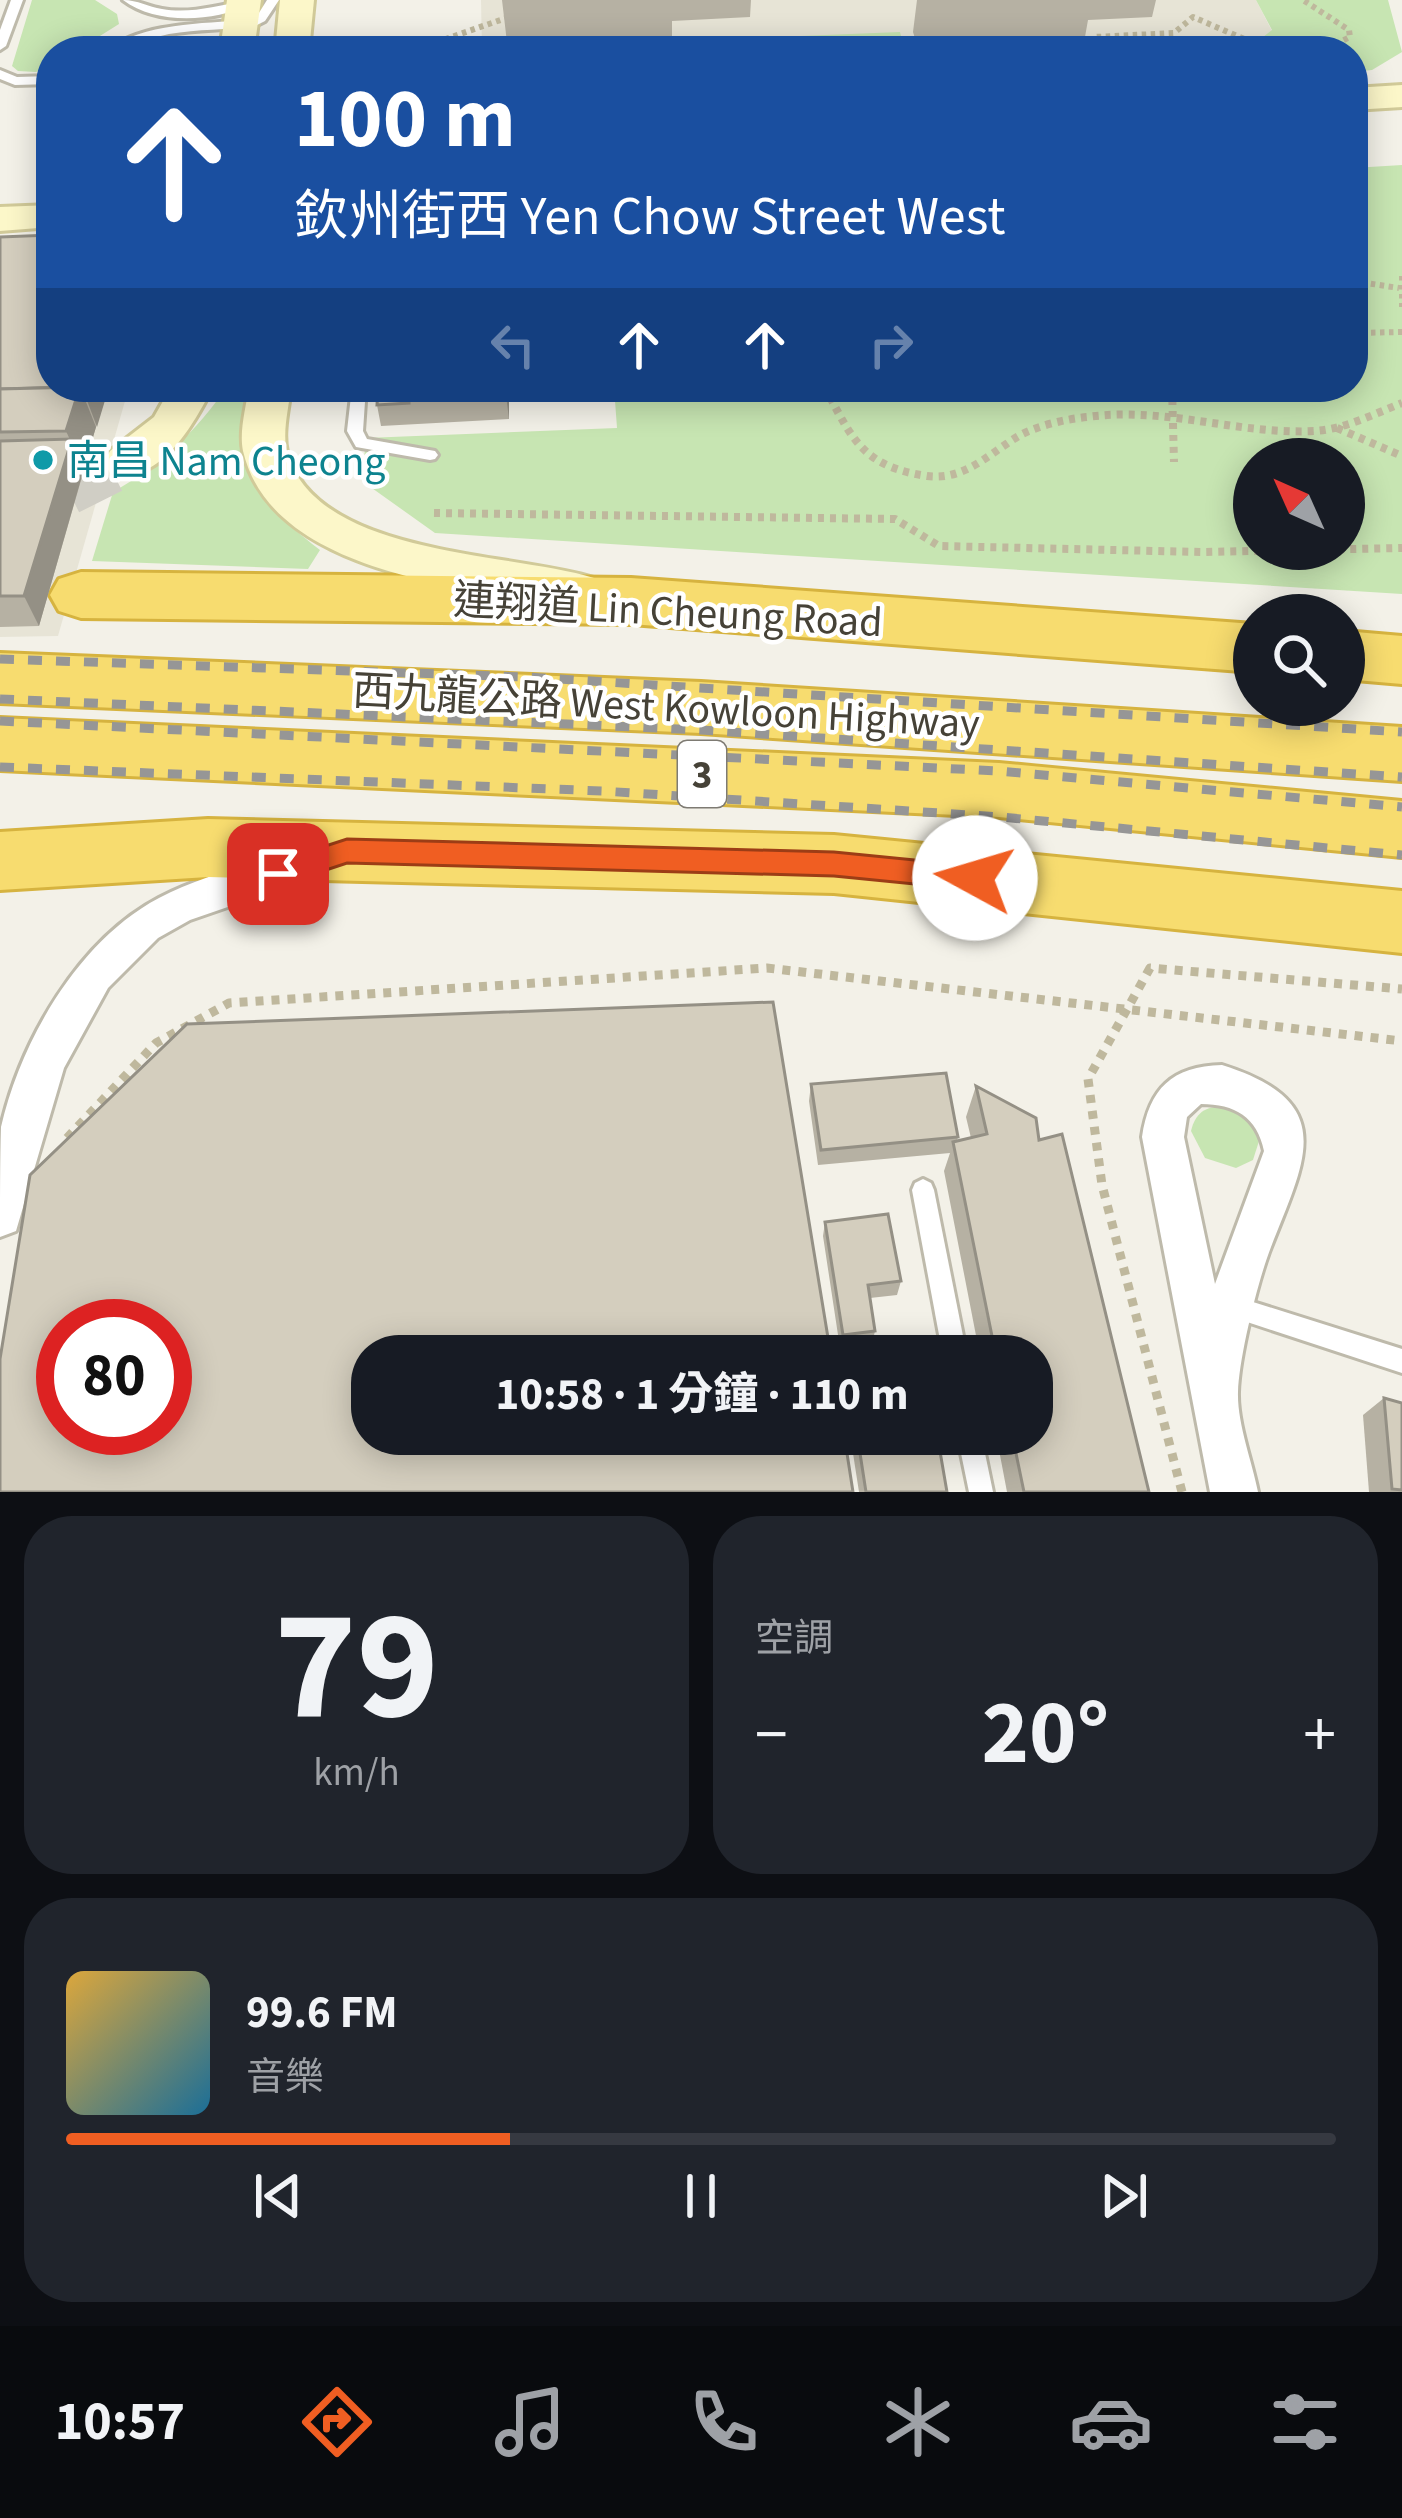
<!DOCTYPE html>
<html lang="zh-TW">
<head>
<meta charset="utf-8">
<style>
  body { margin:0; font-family:"Source Sans 3","Noto Sans TC",sans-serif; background:#20242c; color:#f1f3f6; height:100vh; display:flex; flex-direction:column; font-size:45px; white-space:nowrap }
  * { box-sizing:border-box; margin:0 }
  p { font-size:39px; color:#9ea1a6 }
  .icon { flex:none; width:66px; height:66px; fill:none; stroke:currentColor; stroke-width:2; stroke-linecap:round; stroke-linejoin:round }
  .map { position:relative; height:1492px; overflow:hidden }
  .details { display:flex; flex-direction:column; gap:24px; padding:24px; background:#0d0f14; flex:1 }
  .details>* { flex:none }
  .banner { position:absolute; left:36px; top:36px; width:1332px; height:366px; border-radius:48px; box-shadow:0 6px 30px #0003; background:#1a4fa0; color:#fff; overflow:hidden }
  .needle { width:78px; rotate:315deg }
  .tools { position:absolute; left:1233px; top:438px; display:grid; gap:24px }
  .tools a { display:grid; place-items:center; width:132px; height:132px; border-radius:50%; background:#171b24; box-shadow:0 6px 30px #0003; font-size:60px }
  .speed { position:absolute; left:36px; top:1299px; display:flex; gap:24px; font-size:60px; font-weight:700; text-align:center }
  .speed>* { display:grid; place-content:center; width:156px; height:156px; border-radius:50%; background:#171b24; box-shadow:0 6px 30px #0003; line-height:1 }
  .speed .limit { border:18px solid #d22; background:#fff; color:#111 }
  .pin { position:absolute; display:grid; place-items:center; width:102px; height:102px; color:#fff; margin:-51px; border-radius:24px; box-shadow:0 6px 18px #0006 }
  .me { position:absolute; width:132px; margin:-66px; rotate:276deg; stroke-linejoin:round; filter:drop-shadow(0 0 9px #0008) }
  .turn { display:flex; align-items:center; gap:42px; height:252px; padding:0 60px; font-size:54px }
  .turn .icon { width:156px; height:156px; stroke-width:2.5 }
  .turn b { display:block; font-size:84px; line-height:102px }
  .lanes { display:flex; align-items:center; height:114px; padding:0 60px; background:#0003; justify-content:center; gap:60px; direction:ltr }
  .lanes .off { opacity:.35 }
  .big { font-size:90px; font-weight:700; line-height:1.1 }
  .details .widget { flex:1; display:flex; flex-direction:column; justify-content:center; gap:18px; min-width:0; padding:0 42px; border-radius:48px; background:#20242c }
  .details .dial { align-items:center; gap:0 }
  .dial b { font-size:156px; line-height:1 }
  .song { display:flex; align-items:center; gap:36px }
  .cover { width:144px; height:144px; border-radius:18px; background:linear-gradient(135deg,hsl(40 70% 55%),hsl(200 70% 35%)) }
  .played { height:12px; border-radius:6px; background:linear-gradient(90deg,#f05e22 35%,#363941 35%) }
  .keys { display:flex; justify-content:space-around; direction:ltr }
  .heat { display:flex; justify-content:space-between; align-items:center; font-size:66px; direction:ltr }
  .details .tiles { flex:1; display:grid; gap:24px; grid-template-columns:1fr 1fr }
  .widget:last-child { grid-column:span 2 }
  .trip { position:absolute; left:351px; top:1335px; width:702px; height:120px; border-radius:48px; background:#171b24; box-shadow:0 6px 30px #0003; font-weight:700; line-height:120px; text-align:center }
  .menu { display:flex; height:192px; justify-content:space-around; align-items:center; background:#090b0e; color:#9ea1a6 }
  .menu .icon { width:84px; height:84px }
  .menu .selected { color:#f05e22 }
  .menu b { font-size:54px; color:#f1f3f6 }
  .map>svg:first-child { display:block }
  .residential { fill:#e7e4d6 }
  .green { fill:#c7e5b2; fill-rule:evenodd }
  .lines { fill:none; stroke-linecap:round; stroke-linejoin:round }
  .secondary-tunnel { stroke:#d0cec5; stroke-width:48; stroke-dasharray:48 24; stroke-linecap:butt }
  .lane-casing { stroke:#bebaab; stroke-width:6 }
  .street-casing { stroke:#bebaab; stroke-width:6 }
  .secondary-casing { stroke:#d1ca99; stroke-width:6 }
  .highway-casing { stroke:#d6b33f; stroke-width:6 }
  .path-far2 { stroke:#bfb89d; stroke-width:6; stroke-dasharray:4.5 4.5; stroke-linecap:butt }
  .path-far1 { stroke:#bfb89d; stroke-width:8; stroke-dasharray:6 6; stroke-linecap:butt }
  .path { stroke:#bfb89d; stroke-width:9; stroke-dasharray:8 8; stroke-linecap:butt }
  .lane { fill:#fff; fill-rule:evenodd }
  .street { fill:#fff; fill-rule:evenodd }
  .secondary { fill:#fcf7c9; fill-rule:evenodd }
  .highway { fill:#f7dc6f; fill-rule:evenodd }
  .rail { stroke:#969696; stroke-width:9; stroke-dasharray:14 14; stroke-linecap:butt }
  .wall { fill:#b6b1a3 }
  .shaded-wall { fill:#949085 }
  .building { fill:#d4cebe; stroke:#949085; stroke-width:3; fill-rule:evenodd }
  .route { fill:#f05e22; stroke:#9c3d16; stroke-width:3 }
  .culture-dot { fill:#0f9aa8; stroke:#fff; stroke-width:4.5 }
  .labels { text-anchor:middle; stroke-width:9; stroke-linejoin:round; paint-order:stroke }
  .shield { fill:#fff; stroke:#7e7b73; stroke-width:3 }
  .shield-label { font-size:39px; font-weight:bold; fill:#464237 }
  .culture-label { font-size:42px; fill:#0d838f; stroke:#fff; text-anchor:start }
  .street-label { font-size:42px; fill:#464237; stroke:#fff }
</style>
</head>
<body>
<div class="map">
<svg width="1402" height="1492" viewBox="0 0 1402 1492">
  <rect width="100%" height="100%" fill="#f3f1e8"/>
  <g class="residential">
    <path d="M481,0h775l16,31 -27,20h-763z"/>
    <path d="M0,252l51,135h78l-71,249 -58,1z"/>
  </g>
  <g class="green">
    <path d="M32,0h63l22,14 2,10 -43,27h-25v15l-15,6 -18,-1 -6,-5z"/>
    <path d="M1256,0h132l14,52 -30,18 -19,2v-21h-108l27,-21z"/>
    <path d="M900,32l5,19h-102l-3,-15z"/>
    <path d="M1402,165v429l-967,-61 -73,-52 4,-43 251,-10 -3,-41h739v-219zM1254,459h90v90h-90z"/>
    <path d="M227,387h21c-10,93 -1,106 72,163l-12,19 -216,-8 21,-69c48,-27 83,-61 114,-105z"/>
    <path d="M1229,1107l21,13 9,21 -6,19 -17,8 -31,-10 -14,-27c5,-21 18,-26 38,-24z"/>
  </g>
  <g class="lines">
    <path class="secondary-tunnel" d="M0,513l62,-19 64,-32"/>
    <defs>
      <g id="lane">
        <path d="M11,0h12l-17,46 -6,4v-20z"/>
        <path d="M123,0c15,0 25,7 39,9 27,5 55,-3 81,-8l6,4c-36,17 -93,20 -126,-5z"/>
        <path d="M267,0h12l-14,21 -10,5c-28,4 -57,3 -86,8 -22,4 -42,17 -64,17 40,-29 96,-27 143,-31l9,-4z"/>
        <path d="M0,70l17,7 34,-1v8l-36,1 -15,-6z"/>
        <path d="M352,387h14l-3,44 4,8 68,12 3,4 -3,4 -5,1 -74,-13 -9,-16z"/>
        <path d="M923,1179l8,4 3,7 33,166h-24l-31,-166 3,-7z"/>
        <path d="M1234,1296l168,53v24l-176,-58 -3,-8 3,-8z"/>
        <path d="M957,1434h24l12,58h-24z"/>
      </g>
      <g id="street">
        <path d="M307,848l13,5 6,11 -6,11 -130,45 -32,18 -50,50 -44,80 -48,163 -16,6c0,-34 0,-77 1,-110 20,-87 78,-187 158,-229 46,-24 99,-35 148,-50z"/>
        <path d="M1222,1065c118,37 83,95 49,182 -13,33 -32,110 -33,145 -1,31 14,69 20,100h-48l-68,-355c7,-48 30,-71 80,-72zM1201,1104c34,0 56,13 63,47l-49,133 -31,-147 3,-20z"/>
      </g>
      <g id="secondary">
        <path d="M227,0h34l-7,51h-34z"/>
        <path d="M280,0h34l-5,51h-34z"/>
        <path d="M1402,85v22l-49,3v-22z"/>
        <path d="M51,205v22l-51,4v-24z"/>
        <path d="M171,387h42c-19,36 -53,100 -103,86l-6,-11 6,-11 44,-34z"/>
        <path d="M249,387h42c-2,20 -9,45 -4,65 29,105 223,100 307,126l7,12 -7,12 -17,5c-103,-18 -305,-31 -334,-156 -4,-20 3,-44 6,-64z"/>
      </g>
      <g id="highway">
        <path d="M81,572l550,6 623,46v48l-623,-48 -550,-6 -22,-7 -9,-16 9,-16z"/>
        <path d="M1344,631l58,5v48l-58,-5z"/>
        <path d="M0,653l701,29 701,45v54l-701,-48 -701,-30z"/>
        <path d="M0,718l999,45 403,38v56l-403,-40 -999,-47z"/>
        <path d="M208,819l626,16 568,56v62l-568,-60 -626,-16 -208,13v-58z"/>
      </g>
    </defs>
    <use href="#lane" class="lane-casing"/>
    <use href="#street" class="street-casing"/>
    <use href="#secondary" class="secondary-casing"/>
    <use href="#highway" class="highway-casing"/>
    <g class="path-far2">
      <path d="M411,51l101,-35"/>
      <path d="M1100,51l-6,-14 80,-4 19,-16 79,34"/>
      <path d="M1276,51l13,-9 43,4 18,-9 -1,-7 -46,-30"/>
      <path d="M1402,276v31"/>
      <path d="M1353,281l46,7"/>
      <path d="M1353,333l49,-1"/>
    </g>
    <g class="path-far1">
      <path d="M797,387l31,6c26,51 39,74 99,83 36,5 61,-21 90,-39 18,-11 49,-18 70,-20 79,-11 150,18 228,14 30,-2 59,-17 87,-28"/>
      <path d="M1172,387l2,75"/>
      <path d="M1337,428l65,28"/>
      <path d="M434,513l461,6 44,27 262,6 201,-4"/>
    </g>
    <g class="path">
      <path d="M67,1138l89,-95 73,-40 538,-35 635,73"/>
      <path d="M1182,1492l-80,-307 -14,-106 62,-111 252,21"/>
    </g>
    <use href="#lane" class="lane"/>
    <use href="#street" class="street"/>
    <use href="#secondary" class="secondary"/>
    <use href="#highway" class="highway"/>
    <g class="rail">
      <path d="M0,659l526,18 876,55"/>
      <path d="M0,699l701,31 701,47"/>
      <path d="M0,721l998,50 404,36"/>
      <path d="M0,767l602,24 399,26 401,38"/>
    </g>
  </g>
  <g class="wall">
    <path d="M502,0h249l-1,17 -78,4v27l-54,3h-110z"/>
    <path d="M917,0h239l-4,17 -64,3 -5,28 -61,3h-103l-6,-19z"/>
    <path d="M0,237l109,150 -26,80 1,3 -45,156 -39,1z"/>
    <path d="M378,387h140h-9v32l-128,7 -4,-21z"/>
    <path d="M811,1084l147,53 -1,4 14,-3 -5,-21 10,-31 63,54 110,352h-142l-11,-58h36v-78h-52l-36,-185 6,-18 -132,12 -9,-64z"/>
    <path d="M825,1222l76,59 -4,14 -27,3 5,33 -3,13 -32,4 -17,-112z"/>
    <path d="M1384,1398l18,5v89h-33l-6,-77z"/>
    <path d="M850,1434h87l10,58h-88z"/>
  </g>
  <g class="shaded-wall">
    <path d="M80,387l16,40 -57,199 -15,-30 47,-154 -5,-11z"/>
    <path d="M87,387h22l-12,40 -12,-32z"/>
    <path d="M505,387h4v32z"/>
  </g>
  <g class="building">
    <path d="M51,235v152h17l-68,2v-152z"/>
    <path d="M80,387l-14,44 -66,1v-43z"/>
    <path d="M378,387h30l1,16 -32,2z"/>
    <path d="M408,387h97v1l-98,5z"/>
    <path d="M72,439l-48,157h-24v-155z"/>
    <path d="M773,1002l58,354h-459v78h472l9,58h-853v-133l30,-184 157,-151zM63,1326h102v102h-102z"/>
    <path d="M946,1073l12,64 -137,13 -10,-66z"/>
    <path d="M976,1086l60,32 3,22 23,-6 87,358h-125l-12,-58h20v-78h-36l-43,-214 34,-8z"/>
    <path d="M888,1214l13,67 -33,4 7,46 -32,4 -18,-113z"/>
    <path d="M1384,1398l18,5v87l-10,-1z"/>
    <path d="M857,1434h80l10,58h-81z"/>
  </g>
  <path class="route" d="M347,839l487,13 141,14 10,3 4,9 -4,8 -10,4 -141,-14 -487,-13 -69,23 -11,-3 -4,-9 4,-9z"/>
  <circle class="culture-dot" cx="43" cy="460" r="12"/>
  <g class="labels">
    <rect class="shield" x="678" y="741" width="48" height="66" rx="9"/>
    <g class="shield-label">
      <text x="702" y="788">3</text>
    </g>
    <g class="culture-label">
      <text x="67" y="475">南昌 Nam Cheong</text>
    </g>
    <g class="street-label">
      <text transform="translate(668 610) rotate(3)" y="15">連翔道 Lin Cheung Road</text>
      <text transform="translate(666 706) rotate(3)" y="15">西九龍公路 West Kowloon Highway</text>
    </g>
  </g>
</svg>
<div class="tools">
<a><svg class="needle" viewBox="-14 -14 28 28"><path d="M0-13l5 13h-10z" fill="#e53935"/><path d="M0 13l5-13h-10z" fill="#9ea1a6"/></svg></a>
<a><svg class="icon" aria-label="search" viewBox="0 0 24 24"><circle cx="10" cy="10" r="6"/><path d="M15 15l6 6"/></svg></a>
</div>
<div class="speed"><div class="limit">80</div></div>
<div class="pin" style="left:278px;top:874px;background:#d93025"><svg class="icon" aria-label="arrive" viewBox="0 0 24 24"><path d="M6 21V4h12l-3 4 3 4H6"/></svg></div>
<svg class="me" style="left:975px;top:878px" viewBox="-20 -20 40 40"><circle r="19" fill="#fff"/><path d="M0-13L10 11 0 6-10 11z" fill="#f05e22"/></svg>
<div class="trip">10:58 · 1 分鐘 · 110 m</div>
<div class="banner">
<div class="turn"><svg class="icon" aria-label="ahead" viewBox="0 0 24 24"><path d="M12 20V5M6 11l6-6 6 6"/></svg><div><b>100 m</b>欽州街西 Yen Chow Street West</div></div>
<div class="lanes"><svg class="icon off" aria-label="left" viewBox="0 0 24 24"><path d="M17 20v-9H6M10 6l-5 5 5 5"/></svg><svg class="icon" aria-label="ahead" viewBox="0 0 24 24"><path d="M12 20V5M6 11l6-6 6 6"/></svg><svg class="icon" aria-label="ahead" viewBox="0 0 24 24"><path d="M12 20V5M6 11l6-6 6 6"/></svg><svg class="icon off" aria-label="right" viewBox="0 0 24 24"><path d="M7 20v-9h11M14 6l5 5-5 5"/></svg></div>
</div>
</div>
<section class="details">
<div class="tiles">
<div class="widget dial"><b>79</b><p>km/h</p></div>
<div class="widget"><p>空調</p>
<div class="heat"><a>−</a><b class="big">20°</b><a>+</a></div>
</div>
<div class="widget">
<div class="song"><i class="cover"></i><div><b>99.6 FM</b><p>音樂</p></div></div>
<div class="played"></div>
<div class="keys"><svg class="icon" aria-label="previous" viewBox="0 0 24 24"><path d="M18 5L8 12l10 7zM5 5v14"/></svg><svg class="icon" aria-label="pause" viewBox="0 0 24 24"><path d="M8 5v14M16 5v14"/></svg><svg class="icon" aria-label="next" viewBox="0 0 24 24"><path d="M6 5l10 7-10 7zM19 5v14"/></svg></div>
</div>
</div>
</section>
<nav class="menu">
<b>10:57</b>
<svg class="icon selected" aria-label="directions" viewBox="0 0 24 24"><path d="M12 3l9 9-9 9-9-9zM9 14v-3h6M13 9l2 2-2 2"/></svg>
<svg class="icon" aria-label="music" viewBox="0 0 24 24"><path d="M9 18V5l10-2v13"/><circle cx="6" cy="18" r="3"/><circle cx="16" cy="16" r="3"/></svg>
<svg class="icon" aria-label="phone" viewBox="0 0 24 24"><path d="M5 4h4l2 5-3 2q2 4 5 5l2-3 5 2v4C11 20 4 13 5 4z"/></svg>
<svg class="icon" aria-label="climate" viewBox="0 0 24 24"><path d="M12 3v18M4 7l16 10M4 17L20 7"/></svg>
<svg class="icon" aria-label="car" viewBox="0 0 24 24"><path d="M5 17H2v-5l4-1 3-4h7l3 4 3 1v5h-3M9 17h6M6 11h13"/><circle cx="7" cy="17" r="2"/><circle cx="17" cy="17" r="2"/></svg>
<svg class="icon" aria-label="filters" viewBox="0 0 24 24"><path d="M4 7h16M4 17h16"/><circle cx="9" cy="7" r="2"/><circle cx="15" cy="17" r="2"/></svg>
</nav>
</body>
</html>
